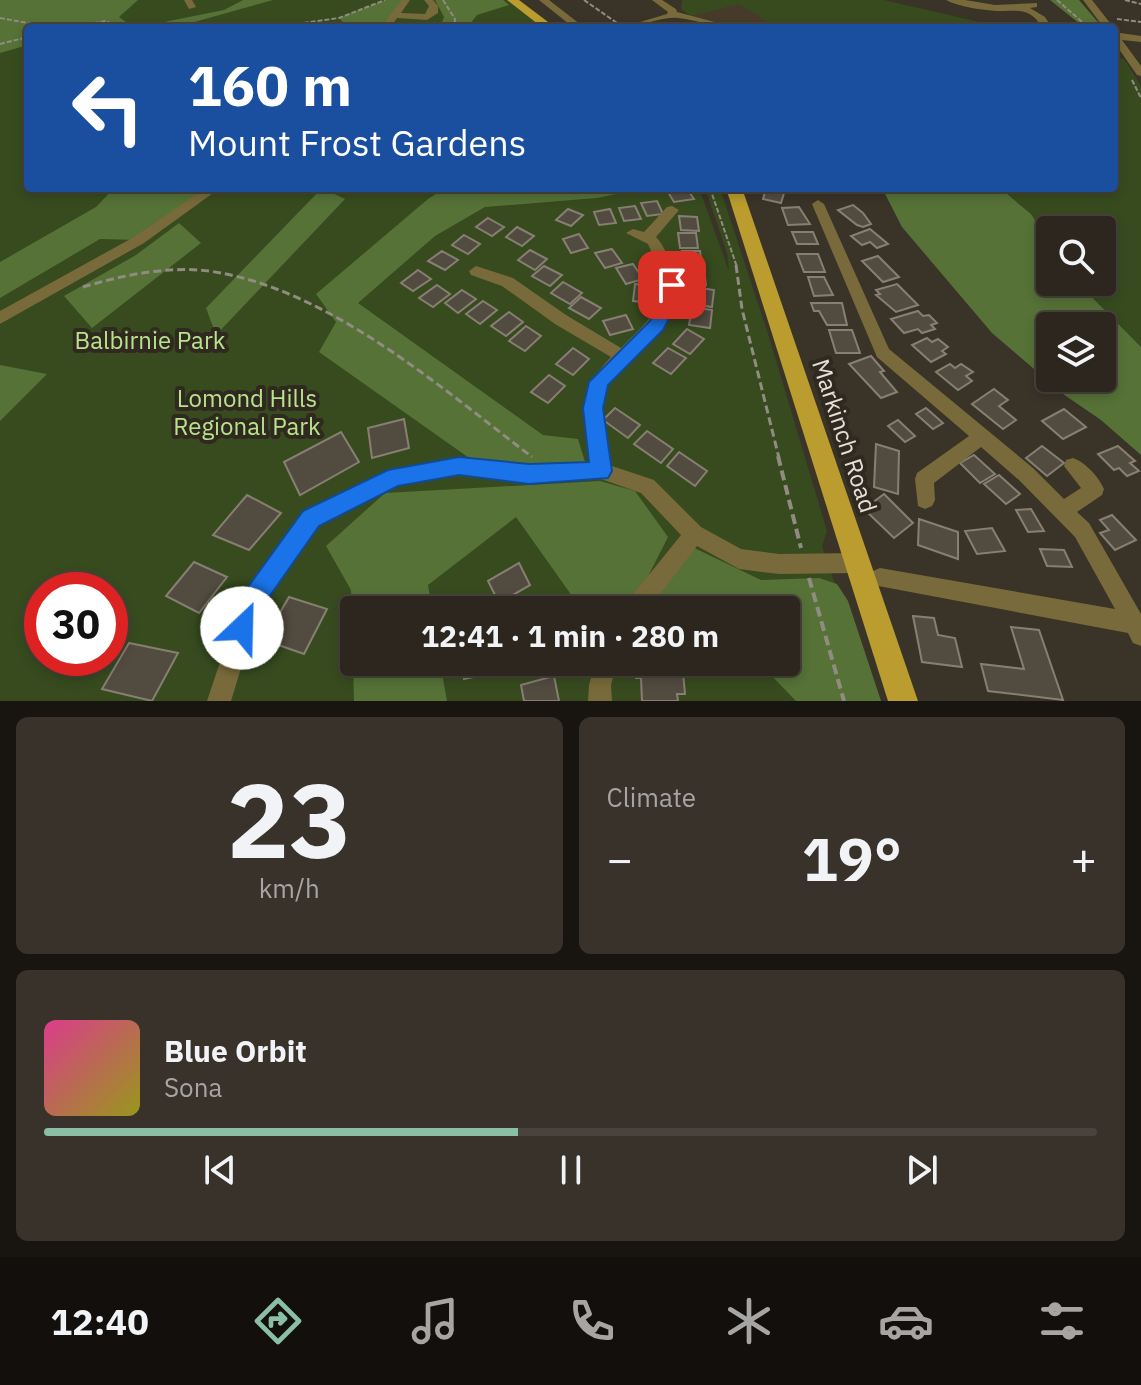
<!DOCTYPE html>
<html lang="en">
<head>
<meta charset="utf-8">
<style>
  body { margin:0; font-family:"IBM Plex Sans",sans-serif; background:#38322b; color:#f1f3f6; height:100vh; display:flex; flex-direction:column; font-size:30px; white-space:nowrap }
  * { box-sizing:border-box; margin:0 }
  p { font-size:26px; color:#a6a5a4 }
  .icon { flex:none; width:44px; height:44px; fill:none; stroke:currentColor; stroke-width:2; stroke-linecap:round; stroke-linejoin:round }
  .map { position:relative; height:701px; overflow:hidden }
  .side { display:flex; flex-direction:column; gap:16px; padding:16px; background:#181510; flex:1 }
  .side>* { flex:none }
  .hud { position:absolute; left:24px; top:24px; width:1094px; height:168px; border-radius:8px; box-shadow:0 4px 12px #0003,0 0 0 2px #48433c; background:#1a4fa0; color:#fff; overflow:hidden }
  .buttons { position:absolute; left:1036px; top:216px; display:grid; gap:16px }
  .buttons a { display:grid; place-items:center; width:80px; height:80px; border-radius:8px; background:#2c261e; box-shadow:0 4px 12px #0003,0 0 0 2px #48433c; font-size:40px }
  .speed { position:absolute; left:24px; top:572px; display:flex; gap:16px; font-size:40px; font-weight:700; text-align:center }
  .speed>* { display:grid; place-content:center; width:104px; height:104px; border-radius:50%; background:#2c261e; box-shadow:0 4px 12px #0003,0 0 0 2px #48433c; line-height:1 }
  .speed .limit { border:12px solid #d22; background:#fff; color:#111 }
  .pin { position:absolute; display:grid; place-items:center; width:68px; height:68px; color:#fff; margin:-34px; border-radius:16px; box-shadow:0 4px 12px #0006 }
  .me { position:absolute; width:88px; margin:-44px; rotate:24deg; stroke-linejoin:round; filter:drop-shadow(0 0 6px #0008) }
  .turn { display:flex; align-items:center; gap:28px; height:168px; padding:0 32px; font-size:36px }
  .turn .icon { width:104px; height:104px; stroke-width:2.5 }
  .turn b { display:block; font-size:56px; line-height:68px }
  .big { font-size:60px; font-weight:800; line-height:1.1 }
  .side .widget { flex:1; display:flex; flex-direction:column; justify-content:center; gap:12px; min-width:0; padding:0 28px; border-radius:12px; background:#38322b }
  .side .dial { align-items:center; gap:0 }
  .dial b { font-size:104px; line-height:1 }
  .song { display:flex; align-items:center; gap:24px }
  .cover { width:96px; height:96px; border-radius:12px; background:linear-gradient(135deg,hsl(330 70% 55%),hsl(60 70% 35%)) }
  .played { height:8px; border-radius:4px; background:linear-gradient(90deg,#8abfa5 45%,#48433c 45%) }
  .keys { display:flex; justify-content:space-around; direction:ltr }
  .heat { display:flex; justify-content:space-between; align-items:center; font-size:44px; direction:ltr }
  .side .tiles { flex:1; display:grid; gap:16px; grid-template-columns:1fr 1fr }
  .widget:last-child { grid-column:span 2 }
  .trip { position:absolute; left:340px; top:596px; width:460px; height:80px; border-radius:8px; background:#2c261e; box-shadow:0 4px 12px #0003,0 0 0 2px #48433c; font-weight:800; line-height:80px; text-align:center }
  .tabs { display:flex; height:128px; justify-content:space-around; align-items:center; background:#120f0c; color:#a6a5a4 }
  .tabs .icon { width:56px; height:56px }
  .tabs .current { color:#8abfa5 }
  .tabs b { font-size:36px; color:#f1f3f6 }
  .map>svg:first-child { display:block }
  .built { fill:#463b2b }
  .green { fill:#374b1f; fill-rule:evenodd }
  .forest { fill:#567237; fill-rule:evenodd }
  .building { fill:#524b40; stroke:#877f72; stroke-width:2 }
  .lines { fill:none; stroke-linecap:round; stroke-linejoin:round }
  .path-far2 { stroke:#918b82; stroke-width:2; stroke-dasharray:5 2; stroke-linecap:butt }
  .path-far1 { stroke:#918b82; stroke-width:3; stroke-dasharray:8 4; stroke-linecap:butt }
  .path { stroke:#918b82; stroke-width:4; stroke-dasharray:10 5; stroke-linecap:butt }
  .minor { fill:#786a3a; fill-rule:evenodd }
  .major { fill:#ba9d2e; fill-rule:evenodd }
  .route { fill:#1a73e8; stroke:#114b97; stroke-width:2 }
  .labels { text-anchor:middle; stroke-width:8; stroke-linejoin:round; paint-order:stroke }
  .park-label { font-size:24px; fill:#b8e28b; stroke:#30291f }
  .street-label { font-size:24px; fill:#e5e1da; stroke:#30291f }
</style>
</head>
<body>
<div class="map">
<svg width="1141" height="701" viewBox="0 0 1141 701">
  <rect width="100%" height="100%" fill="#3a3328"/>
  <path class="built" d="M739,3l38,25h-73l-13,-12z"/>
  <g class="green">
    <path d="M0,0h515l31,28h-518v160h671l30,83 -2,-18 -22,-65h15l49,149 58,194 -5,15 53,155h-875zM42,590h68v68h-68zM354,610h432v52h-432z"/>
    <path d="M682,0h202l121,28h-228l-38,-24 -48,12 -10,-7z"/>
    <path d="M1114,55l11,5 16,26v261l-64,-65h25v-52h-52v13l-19,-29 -31,-26h114z"/>
  </g>
  <g class="forest">
    <path d="M0,0h138l-19,17 15,11 90,-18 19,-10h30l-100,28h-145v17l-28,8z"/>
    <path d="M385,0h21l-21,28h-37l-9,-10z"/>
    <path d="M435,0h68l6,5 -32,10 -10,13h-58l32,-3 3,-8z"/>
    <path d="M1050,0h29l24,28h-18z"/>
    <path d="M114,188h100l-75,52 -39,-1 -100,59v-36l96,-55z"/>
    <path d="M322,188l23,11 -129,136 -10,-27z"/>
    <path d="M445,188h200l-48,10 -112,9 -50,29 -77,67 185,132 35,4 7,23 -58,3 -55,-5 -153,-108 17,-30 -20,-28 112,-95z"/>
    <path d="M882,188h118l31,26 19,29v39h27l64,65v108l-40,-35 -38,-26 -71,-61 -90,-106zM1050,326h52v52h-52z"/>
    <path d="M179,223l22,20 -109,85 -28,-32 72,-41z"/>
    <path d="M0,365l47,9 -47,47z"/>
    <path d="M600,481l35,10 33,46 -37,73h-49l-66,-93 -88,68 4,25h-78v52h86l7,39h-93l-3,-111 -25,-44 59,-53z"/>
    <path d="M686,544l75,36 58,-2 18,6 11,17 33,100h-85l-38,-39h28v-52h-151z"/>
  </g>
  <g class="building">
    <path d="M766,188h23l-4,2 -4,13 -18,-4z"/>
    <path d="M687,189l7,10 -20,3 -6,-10z"/>
    <path d="M657,201l6,13 -16,2 -6,-13z"/>
    <path d="M853,205l10,8 8,11 -8,3 -6,-2 -19,-15z"/>
    <path d="M635,206l6,13 -17,2 -5,-13z"/>
    <path d="M799,207l11,17 -22,1 -6,-17z"/>
    <path d="M568,209l15,6 -12,11 -15,-6z"/>
    <path d="M610,209l6,14 -17,2 -5,-13z"/>
    <path d="M679,216l18,1 2,14 -18,-1z"/>
    <path d="M488,218l16,9 -12,9 -16,-9z"/>
    <path d="M517,227l17,9 -12,10 -16,-9z"/>
    <path d="M870,229l18,15 -11,4 -7,-6 -8,3 -11,-9z"/>
    <path d="M792,232h21l5,12h-21z"/>
    <path d="M678,233h18l2,15h-18z"/>
    <path d="M579,234l9,14 -17,5 -8,-14z"/>
    <path d="M464,235l16,9 -12,10 -16,-9z"/>
    <path d="M612,249l10,14 -17,5 -10,-15z"/>
    <path d="M530,250l17,9 -12,11 -17,-10z"/>
    <path d="M442,251l16,9 -13,10 -17,-9z"/>
    <path d="M682,251h18l2,16 -18,-1z"/>
    <path d="M797,254h21l7,18h-21z"/>
    <path d="M878,256l21,21 -16,5 -21,-21z"/>
    <path d="M633,264l10,15 -17,5 -10,-16z"/>
    <path d="M544,266l18,9 -12,11 -18,-10z"/>
    <path d="M685,268l19,1 2,16h-19z"/>
    <path d="M418,270l13,9 -18,12 -12,-8z"/>
    <path d="M808,277h16l9,18 -19,1z"/>
    <path d="M563,282l19,11 -12,11 -19,-11z"/>
    <path d="M635,284l20,2 -2,17 -20,-2z"/>
    <path d="M897,284l21,21 -22,7 -20,-17 4,-1 -4,-4z"/>
    <path d="M437,285l13,9 -17,13 -14,-9z"/>
    <path d="M694,287l20,3 -2,17 -20,-3z"/>
    <path d="M462,290l14,9 -18,14 -13,-10z"/>
    <path d="M581,297l20,11 -12,11 -20,-11z"/>
    <path d="M483,301l14,9 -17,14 -14,-10z"/>
    <path d="M811,303h31l5,22h-20l-8,-14h-5z"/>
    <path d="M692,307l20,3 -2,18 -21,-3z"/>
    <path d="M918,311l5,5 6,-1 8,8 -6,2 4,4 -13,4 -4,-4 -14,4 -13,-14z"/>
    <path d="M509,312l14,10 -17,14 -15,-10z"/>
    <path d="M626,315l7,14 -23,6 -7,-14z"/>
    <path d="M526,326l15,10 -16,15 -16,-10z"/>
    <path d="M687,329l17,10 -14,15 -17,-10z"/>
    <path d="M829,330h23l8,23h-24z"/>
    <path d="M927,338l5,4 6,-3 10,8 -6,4 4,3 -15,8 -19,-17z"/>
    <path d="M573,348l16,11 -16,16 -17,-11z"/>
    <path d="M668,348l18,10 -15,16 -18,-11z"/>
    <path d="M871,356l13,15 -4,1 17,20 -16,6 -32,-34z"/>
    <path d="M950,364l5,4 6,-4 12,8 -7,4 6,5 -14,9 -22,-18z"/>
    <path d="M549,375l16,11 -17,17 -17,-11z"/>
    <path d="M994,389l14,11 -9,6 17,14 -13,9 -31,-25z"/>
    <path d="M615,408l25,17 -12,13 -25,-18z"/>
    <path d="M926,408l17,15 -10,6 -17,-15z"/>
    <path d="M1064,409l22,18 -23,12 -21,-18z"/>
    <path d="M404,419l5,29 -37,10 -4,-30z"/>
    <path d="M898,420l17,16 -10,6 -17,-16z"/>
    <path d="M647,431l26,18 -12,14 -27,-19z"/>
    <path d="M341,432l18,30 -59,33 -16,-33z"/>
    <path d="M876,444l23,7 -1,43 -24,-7z"/>
    <path d="M1042,446l22,17 -17,13 -21,-18z"/>
    <path d="M1118,446l17,15 -5,2 9,8 -12,5 -8,-8 -5,2 -16,-16z"/>
    <path d="M679,452l28,19 -12,15 -28,-20z"/>
    <path d="M974,455l21,19 -15,9 -20,-20z"/>
    <path d="M999,475l21,19 -14,10 -22,-20z"/>
    <path d="M884,494l29,29 -19,15 -30,-29z"/>
    <path d="M247,495l34,18 -32,37 -36,-15z"/>
    <path d="M1031,509l13,22 -16,1 -12,-22z"/>
    <path d="M1112,515l24,25 -21,10 -15,-17 9,-3 -9,-10z"/>
    <path d="M919,519l39,13v27l-40,-14z"/>
    <path d="M992,528l13,23 -28,3 -12,-23z"/>
    <path d="M1040,549l24,1 8,17 -25,-1z"/>
    <path d="M194,562l33,15 -28,36 -33,-17z"/>
    <path d="M519,563l11,22 -31,18 -11,-22z"/>
    <path d="M289,597l38,12 -23,45 -40,-14z"/>
    <path d="M913,616l21,2 4,17 17,3 7,29 -40,-5z"/>
    <path d="M1011,627l28,3 24,70 -75,-9 -7,-27 43,5z"/>
    <path d="M129,643l49,10 -26,48 -50,-12z"/>
    <path d="M470,662h39l2,7 -47,10 -2,-15z"/>
    <path d="M635,662h47l3,32h-8l1,7h-36l-1,-23h-5z"/>
    <path d="M554,676l5,25h-35l-3,-16z"/>
  </g>
  <g class="lines">
    <g class="path-far2">
      <path d="M443,0l12,19 -1,9"/>
      <path d="M584,0l33,23"/>
      <path d="M1057,0l32,28"/>
      <path d="M1125,0l16,4"/>
      <path d="M0,18l56,10"/>
      <path d="M1117,19l24,3"/>
      <path d="M66,28l40,-7 14,7"/>
      <path d="M269,28l70,-10 46,-18"/>
      <path d="M0,44l28,-7"/>
      <path d="M1132,80l9,18"/>
      <path d="M710,188l27,79"/>
    </g>
    <g class="path-far1">
      <path d="M736,265l6,44 37,149"/>
      <path d="M83,287c44,-13 92,-23 138,-14 113,21 222,116 311,184"/>
    </g>
    <g class="path">
      <path d="M778,456l23,92"/>
      <path d="M809,578l35,123"/>
    </g>
    <g class="minor">
      <path d="M184,0h8l4,7 -7,2z"/>
      <path d="M402,0h8l-9,13 24,1 4,-8 -5,-6h9l5,6v7l-11,7 -30,-2 -7,10h-10z"/>
      <path d="M539,0h10l36,28h-11z"/>
      <path d="M652,0h10l14,9 1,3 60,16c-21,0 -39,-8 -59,-10 -17,-2 -39,10 -58,10l47,-14 1,-2z"/>
      <path d="M946,0h19l30,5 42,-2v4l-7,1 15,9 7,11h-10c-11,-21 -25,-17 -45,-17 -15,-1 -38,-4 -51,-11z"/>
      <path d="M1083,0h9l22,28h-10z"/>
      <path d="M542,20l3,1v4l-39,3z"/>
      <path d="M1114,32l27,4v6l-19,-2 19,26v10l-4,-1 -23,-33z"/>
      <path d="M206,188h14l-76,55 -144,81v-13l134,-74z"/>
      <path d="M818,200l6,4 65,145 144,119 31,31 17,-11 -17,-22 2,-6 7,-2c12,4 26,19 31,31l-2,6 -25,17 12,11 52,91v32l-8,-3 -5,-10 -255,-48 -3,-7 3,-7 7,-3 235,41 -40,-72 -56,-57 -38,-33 -47,36 1,17 -3,6 -7,3 -7,-3 -3,-27 2,-6 52,-37 -92,-79 -65,-153z"/>
      <path d="M672,206l7,4 -23,27c7,7 13,21 17,32 14,45 -23,69 -51,98 -5,6 -13,11 -16,18 -11,24 0,56 3,80l45,15 47,47 40,22 38,5 79,-1 7,3 3,7 -3,7 -7,3 -79,1 -40,-5 -42,-23 -49,64h-24l3,-8 54,-67 -40,-42 -40,-14 -72,3 -70,-8 -62,11 -79,40 -59,84 -28,92h-24l35,-105 62,-85 91,-42 64,-11 70,8 62,-3c-6,-46 -15,-70 20,-106l-56,-33 -53,-38 -31,-11 -2,-4 7,-5 37,12 53,37 55,33c40,-40 53,-48 27,-104l-22,-11 7,-4 11,3 23,-25z"/>
      <path d="M595,662h22l-6,23 1,16h-24l1,-16z"/>
    </g>
    <g class="major">
      <path d="M507,0h12l37,28h-13z"/>
      <path d="M726,188h16l176,513h-30z"/>
    </g>
  </g>
  <path class="route" d="M672,279l8,6 -5,22 -12,23 -55,55 -5,23 9,63 -4,7 -79,6 -70,-9 -61,11 -79,40 -59,84 -9,27 -9,3 -8,-3 -4,-9 12,-33 61,-84 85,-41 71,-13 70,7 60,-2 -6,-54 6,-26 61,-61 8,-14 6,-22z"/>
  <g class="labels">
    <g class="park-label">
      <text x="150" y="349">Balbirnie Park</text>
      <text x="247" y="407">Lomond Hills<tspan x="247" dy="28">Regional Park</tspan></text>
    </g>
    <g class="street-label">
      <text transform="translate(844 436) rotate(72)" y="8">Markinch Road</text>
    </g>
  </g>
</svg>
<div class="buttons">
<a><svg class="icon" aria-label="search" viewBox="0 0 24 24"><circle cx="10" cy="10" r="6"/><path d="M15 15l6 6"/></svg></a>
<a><svg class="icon" aria-label="layers" viewBox="0 0 24 24"><path d="M12 4l9 5-9 5-9-5zM3 14l9 5 9-5"/></svg></a>
</div>
<div class="speed"><div class="limit">30</div></div>
<div class="pin" style="left:672px;top:285px;background:#d93025"><svg class="icon" aria-label="arrive" viewBox="0 0 24 24"><path d="M6 21V4h12l-3 4 3 4H6"/></svg></div>
<svg class="me" style="left:242px;top:628px" viewBox="-20 -20 40 40"><circle r="19" fill="#fff"/><path d="M0-13L10 11 0 6-10 11z" fill="#1a73e8"/></svg>
<div class="trip">12:41 · 1 min · 280 m</div>
<div class="hud">
<div class="turn"><svg class="icon" aria-label="left" viewBox="0 0 24 24"><path d="M17 20v-9H6M10 6l-5 5 5 5"/></svg><div><b>160 m</b>Mount Frost Gardens</div></div>
</div>
</div>
<section class="side">
<div class="tiles">
<div class="widget dial"><b>23</b><p>km/h</p></div>
<div class="widget"><p>Climate</p>
<div class="heat"><a>−</a><b class="big">19°</b><a>+</a></div>
</div>
<div class="widget">
<div class="song"><i class="cover"></i><div><b>Blue Orbit</b><p>Sona</p></div></div>
<div class="played"></div>
<div class="keys"><svg class="icon" aria-label="previous" viewBox="0 0 24 24"><path d="M18 5L8 12l10 7zM5 5v14"/></svg><svg class="icon" aria-label="pause" viewBox="0 0 24 24"><path d="M8 5v14M16 5v14"/></svg><svg class="icon" aria-label="next" viewBox="0 0 24 24"><path d="M6 5l10 7-10 7zM19 5v14"/></svg></div>
</div>
</div>
</section>
<nav class="tabs">
<b>12:40</b>
<svg class="icon current" aria-label="directions" viewBox="0 0 24 24"><path d="M12 3l9 9-9 9-9-9zM9 14v-3h6M13 9l2 2-2 2"/></svg>
<svg class="icon" aria-label="music" viewBox="0 0 24 24"><path d="M9 18V5l10-2v13"/><circle cx="6" cy="18" r="3"/><circle cx="16" cy="16" r="3"/></svg>
<svg class="icon" aria-label="phone" viewBox="0 0 24 24"><path d="M5 4h4l2 5-3 2q2 4 5 5l2-3 5 2v4C11 20 4 13 5 4z"/></svg>
<svg class="icon" aria-label="climate" viewBox="0 0 24 24"><path d="M12 3v18M4 7l16 10M4 17L20 7"/></svg>
<svg class="icon" aria-label="car" viewBox="0 0 24 24"><path d="M5 17H2v-5l4-1 3-4h7l3 4 3 1v5h-3M9 17h6M6 11h13"/><circle cx="7" cy="17" r="2"/><circle cx="17" cy="17" r="2"/></svg>
<svg class="icon" aria-label="filters" viewBox="0 0 24 24"><path d="M4 7h16M4 17h16"/><circle cx="9" cy="7" r="2"/><circle cx="15" cy="17" r="2"/></svg>
</nav>
</body>
</html>
